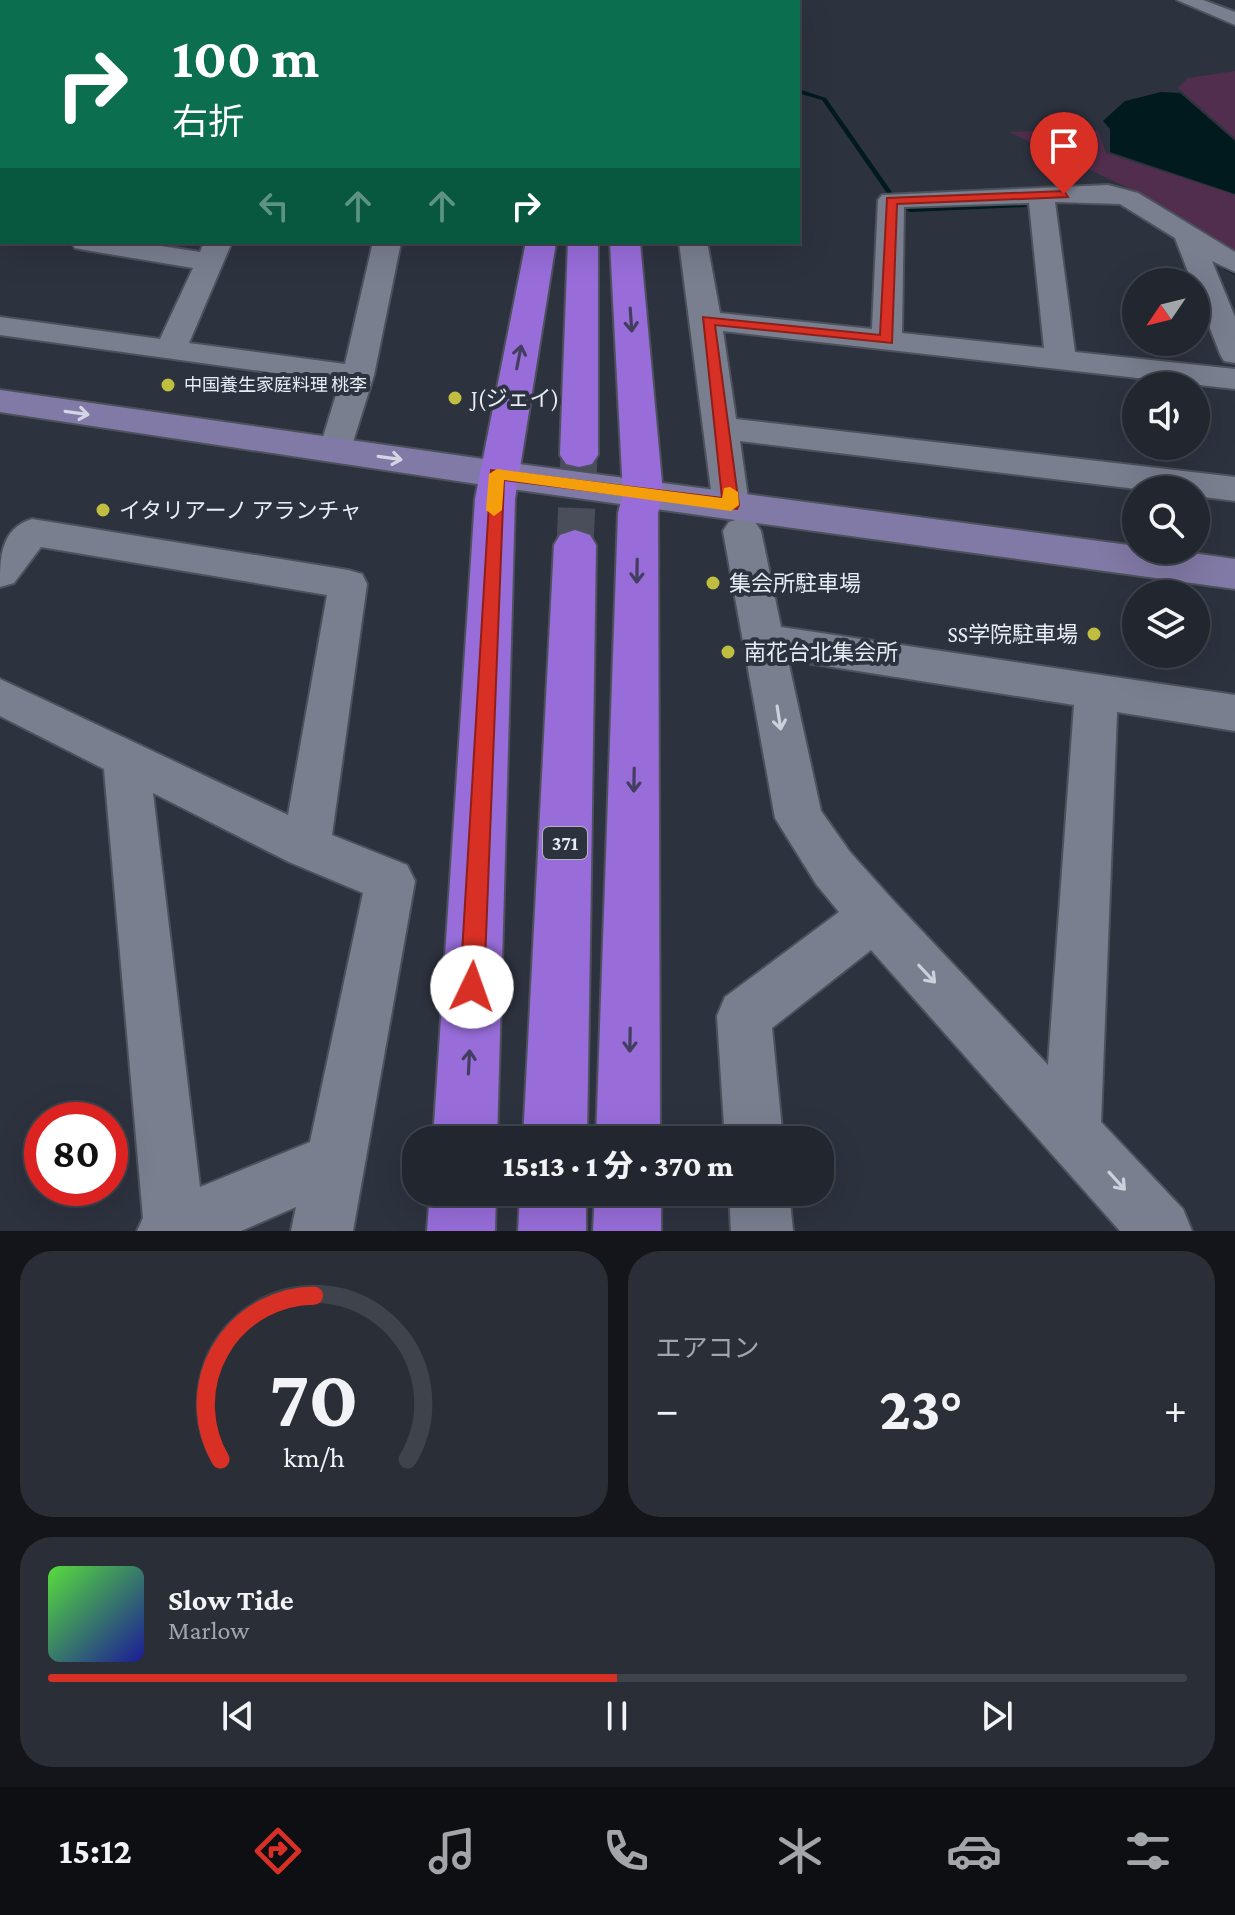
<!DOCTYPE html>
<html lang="ja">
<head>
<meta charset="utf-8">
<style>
  body { margin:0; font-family:"Crimson Pro","Noto Sans JP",serif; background:#2a2e37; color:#f1f3f6; height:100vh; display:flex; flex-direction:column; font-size:30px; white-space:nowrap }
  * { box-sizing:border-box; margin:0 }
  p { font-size:26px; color:#a2a5aa }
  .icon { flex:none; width:44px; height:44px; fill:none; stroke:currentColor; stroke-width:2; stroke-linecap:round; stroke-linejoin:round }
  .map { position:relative; height:1231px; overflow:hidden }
  .drawer { display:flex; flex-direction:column; gap:20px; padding:20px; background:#13151a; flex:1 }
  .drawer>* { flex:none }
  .top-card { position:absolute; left:0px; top:0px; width:800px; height:244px; box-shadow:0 8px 32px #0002,0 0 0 2px #3f434b; background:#0b6e4f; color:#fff; overflow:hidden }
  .needle { width:52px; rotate:235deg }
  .tools { position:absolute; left:1122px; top:268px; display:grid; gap:16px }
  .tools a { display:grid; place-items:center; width:88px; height:88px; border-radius:50%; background:#22262f; box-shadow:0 8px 32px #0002,0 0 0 2px #3f434b; font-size:40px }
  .speed { position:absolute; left:24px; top:1102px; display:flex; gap:16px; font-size:40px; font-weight:700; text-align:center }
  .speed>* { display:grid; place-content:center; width:104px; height:104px; border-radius:50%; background:#22262f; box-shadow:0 8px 32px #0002,0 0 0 2px #3f434b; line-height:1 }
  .speed .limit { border:12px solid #d22; background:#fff; color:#111 }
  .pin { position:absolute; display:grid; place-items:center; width:68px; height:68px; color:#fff; margin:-82px -34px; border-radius:50% 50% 50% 0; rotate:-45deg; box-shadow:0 0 8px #0007 }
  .pin .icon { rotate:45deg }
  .me { position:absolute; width:88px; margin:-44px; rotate:3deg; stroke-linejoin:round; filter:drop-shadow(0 0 6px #0008) }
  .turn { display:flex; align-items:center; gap:28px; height:168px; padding:0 40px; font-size:36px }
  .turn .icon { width:104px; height:104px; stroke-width:2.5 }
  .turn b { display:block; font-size:56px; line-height:68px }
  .lanes { display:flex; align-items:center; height:76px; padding:0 40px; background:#0003; justify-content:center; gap:40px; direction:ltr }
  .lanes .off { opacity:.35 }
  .big { font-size:60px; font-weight:800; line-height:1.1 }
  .drawer .tile { flex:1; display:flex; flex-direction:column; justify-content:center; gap:12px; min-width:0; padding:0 28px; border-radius:32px; background:#2a2e37 }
  .drawer .dial { align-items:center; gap:0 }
  .dial svg { height:208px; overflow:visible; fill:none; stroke:#3f434b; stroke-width:7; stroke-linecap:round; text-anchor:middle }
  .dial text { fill:#f1f3f6; stroke:none }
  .song { display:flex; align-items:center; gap:24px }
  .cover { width:96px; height:96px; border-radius:12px; background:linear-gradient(135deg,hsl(110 70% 55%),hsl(240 70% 35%)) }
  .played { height:8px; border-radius:4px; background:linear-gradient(90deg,#d93025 50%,#3f434b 50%) }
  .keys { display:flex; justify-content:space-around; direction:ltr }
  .heat { display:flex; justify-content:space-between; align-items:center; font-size:44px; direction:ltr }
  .drawer .tiles { flex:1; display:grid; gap:20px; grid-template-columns:1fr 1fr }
  .tile:last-child { grid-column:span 2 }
  .trip { position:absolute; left:402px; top:1126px; width:432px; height:80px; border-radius:32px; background:#22262f; box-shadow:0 8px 32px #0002,0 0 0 2px #3f434b; font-weight:800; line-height:80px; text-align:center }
  .menu { display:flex; height:128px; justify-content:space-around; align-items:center; background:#0e0f13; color:#a2a5aa }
  .menu .icon { width:56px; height:56px }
  .menu .active { color:#d93025 }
  .menu b { font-size:36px; color:#f1f3f6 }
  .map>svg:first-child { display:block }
  .green { fill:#512e4d }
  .water { fill:#001a1d }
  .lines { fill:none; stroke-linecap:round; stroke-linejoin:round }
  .stream { fill:#001a1d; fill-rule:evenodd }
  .highway-tunnel { stroke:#494e5a; stroke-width:37; stroke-dasharray:37 19; stroke-linecap:butt }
  .street-casing { stroke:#4c515c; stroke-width:4 }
  .secondary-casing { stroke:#4c515c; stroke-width:4 }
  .highway-casing { stroke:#4c515c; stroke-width:4 }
  .street { fill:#797f8f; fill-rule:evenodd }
  .secondary { fill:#827aa6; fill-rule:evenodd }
  .highway { fill:#986dda; fill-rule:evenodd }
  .oneway { stroke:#423e5e }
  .oneway2 { stroke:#d4d5e4 }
  .oneway3 { stroke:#ccd1db }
  .route { fill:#d93025; stroke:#8d1f18; stroke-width:2 }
  .slow { fill:#f59e0b }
  .poi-dot { fill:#c0be41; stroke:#2d323f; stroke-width:3 }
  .labels { text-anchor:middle; stroke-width:8; stroke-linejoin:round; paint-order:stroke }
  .far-poi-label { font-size:18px; fill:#e8ecf4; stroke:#2d323f; text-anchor:start }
  .shield { fill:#2d323f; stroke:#b0b4be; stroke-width:2 }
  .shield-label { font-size:20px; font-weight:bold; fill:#e8ecf4 }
  .poi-label { font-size:22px; fill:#e8ecf4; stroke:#2d323f; text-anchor:start }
</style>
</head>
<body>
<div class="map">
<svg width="1235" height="1231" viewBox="0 0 1235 1231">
  <rect width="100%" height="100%" fill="#2d323f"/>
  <g class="green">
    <path d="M1235,71v67l-57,-50 10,-10z"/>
    <path d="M1098,130l8,23 129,42v56l-96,-58 -130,-61z"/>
  </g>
  <path class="water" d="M1161,92l19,1 55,48v53l-125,-42v-23l-7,-8 22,-20z"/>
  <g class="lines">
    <g class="stream">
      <rect x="636" y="0" width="6" height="2"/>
      <path d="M798,89l28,9 68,97 -1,1h-4l-67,-96 -24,-7z"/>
      <path d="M1094,200l2,1v2l-21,2 -4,-2 4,-2z"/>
      <path d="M1023,203l4,2 -1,2 -116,5 -4,-2 4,-2z"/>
      <path d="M1223,265h6l6,5v5l-12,-6z"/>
    </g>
    <path class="highway-tunnel" d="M575,545l4,-90"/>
    <defs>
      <g id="street">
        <path d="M327,0h19l1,2h-19z"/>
        <rect x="614" y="0" width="18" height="2"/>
        <rect x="643" y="0" width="18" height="2"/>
        <path d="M1177,0h26l32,12v13z"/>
        <path d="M2,23v12l-2,1v-12z"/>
        <rect x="0" y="146" width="2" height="14"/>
        <path d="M1108,185l30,8 97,59v20l-23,-11 23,56v46l-11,-2 -4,-7 -24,-62v-10h-4l-17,-44 -55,-34 -65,-2 20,150 160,17v20l-512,-58 13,88 499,58v24l-39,-5v-6h-51l-405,-49 9,64 -5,9 -13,3 -13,-3 -5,-9 -34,-263h28l13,71 152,16 6,-129 4,-5zM1029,203l15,145 -142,-15 2,-126z"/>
        <path d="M0,220l2,1v16l-2,-1z"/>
        <path d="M71,242h64l65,10 4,-10h28l-43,101 156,21 28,-122h28l-27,133 -26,83 -12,3 -12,-3 -5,-8 21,-68 -340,-47v-18l160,22 33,-71 -108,-18 -10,-2z"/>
        <path d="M742,518l13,4 6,9 20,96 454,68v36l-118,-19 -16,410 82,87 9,22h-72l-249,-281 -99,78 11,112h-58l-8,-124 8,-19 114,-85 -23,-28 -41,-66 -52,-287 6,-9zM788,660l286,45 -26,360 -156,-166 -42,-47 -29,-41z"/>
        <path d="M32,519l316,51 14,4 5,10 -35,251 75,30 8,16 -62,350h-62l5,-24 -55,24h-104l6,-13 -39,-449 -104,-53v-37l288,136 39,-220 -286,-48 -27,36 -14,4c0,-29 0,-58 32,-68zM153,793l136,69 74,31 -53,249 -110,45z"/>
        <path d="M729,1192h60l4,39h-62z"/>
      </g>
      <g id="secondary">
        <path d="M33,0h21l1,2h-21z"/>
        <path d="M2,66v15l-2,1v-15z"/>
        <path d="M0,390l497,71 639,85v4h34l65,9v30l-738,-102 -497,-75z"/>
      </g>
      <g id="highway">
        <path d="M537,0h20l1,2h-20z"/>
        <path d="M577,0h21l1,2h-21z"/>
        <path d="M526,242h30l-41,257 -18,641h-64l42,-641z"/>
        <path d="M568,242h30v213l-6,9 -13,3 -13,-3 -6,-9z"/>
        <path d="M610,242h30l23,252 -5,19 2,627h-64l22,-627 5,-19z"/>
        <path d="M575,530l15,5 6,10 -9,595h-64l31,-595 6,-10z"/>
        <path d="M430,1192h66l-1,39h-68z"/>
        <path d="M520,1192h66v39h-68z"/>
        <path d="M595,1192h66v39h-68z"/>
      </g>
    </defs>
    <use href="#street" class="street-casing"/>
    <use href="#secondary" class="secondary-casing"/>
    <use href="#highway" class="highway-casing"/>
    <use href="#street" class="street"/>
    <use href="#secondary" class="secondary"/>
    <use href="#highway" class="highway"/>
  </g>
  <defs><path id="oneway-shaft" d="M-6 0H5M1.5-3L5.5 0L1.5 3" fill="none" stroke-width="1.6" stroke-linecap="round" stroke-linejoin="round" transform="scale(2)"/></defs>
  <g class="oneway">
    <use href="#oneway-shaft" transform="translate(631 320) rotate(86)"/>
    <use href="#oneway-shaft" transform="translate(519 357) rotate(-79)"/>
    <use href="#oneway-shaft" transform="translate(637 571) rotate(91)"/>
    <use href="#oneway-shaft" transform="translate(634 780) rotate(91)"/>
    <use href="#oneway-shaft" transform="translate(630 1040) rotate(91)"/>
    <use href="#oneway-shaft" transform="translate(469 1062) rotate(-87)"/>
  </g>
  <g class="oneway2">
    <use href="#oneway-shaft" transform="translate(77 413) rotate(8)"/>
    <use href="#oneway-shaft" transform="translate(390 458) rotate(8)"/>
  </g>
  <g class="oneway3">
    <use href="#oneway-shaft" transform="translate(779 718) rotate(81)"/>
    <use href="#oneway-shaft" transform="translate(927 974) rotate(47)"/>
    <use href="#oneway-shaft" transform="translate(1117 1181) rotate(48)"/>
  </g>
  <path class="route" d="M1064,191l4,6 -171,7 -5,139 -177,-18 24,180 -2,4 -233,-29 -20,507 -3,9 -9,3 -8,-3 -4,-9 31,-517 231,28 -19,-181 177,18 7,-137z"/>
  <path class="slow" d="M497,469l225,29 2,-10 6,-1 8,5 1,13 -8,6 -227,-31 -2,30 -8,6 -8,-6 3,-36z"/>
  <g class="poi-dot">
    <circle cx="168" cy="385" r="8"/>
    <circle cx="455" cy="398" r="8"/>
    <circle cx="103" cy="510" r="8"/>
    <circle cx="713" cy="583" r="8"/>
    <circle cx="1094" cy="634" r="8"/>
    <circle cx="728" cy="652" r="8"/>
  </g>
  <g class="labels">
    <g class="far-poi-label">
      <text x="184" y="391">中国養生家庭料理 桃李</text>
    </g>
    <rect class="shield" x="543" y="827" width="44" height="32" rx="6"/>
    <g class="shield-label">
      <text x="565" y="850">371</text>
    </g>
    <g class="poi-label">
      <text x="471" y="406">J(ジェイ)</text>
      <text x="119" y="518">イタリアーノ アランチャ</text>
      <text x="729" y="591">集会所駐車場</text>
      <text x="1078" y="642" text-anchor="end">SS学院駐車場</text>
      <text x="744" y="660">南花台北集会所</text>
    </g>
  </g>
</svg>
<div class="tools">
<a><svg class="needle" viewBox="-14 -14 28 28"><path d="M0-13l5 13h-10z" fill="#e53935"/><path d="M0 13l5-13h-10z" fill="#a2a5aa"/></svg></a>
<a><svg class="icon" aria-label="sound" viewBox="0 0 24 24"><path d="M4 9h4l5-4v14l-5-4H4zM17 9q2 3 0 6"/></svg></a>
<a><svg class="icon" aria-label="search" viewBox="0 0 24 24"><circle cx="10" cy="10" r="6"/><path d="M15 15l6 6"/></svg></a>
<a><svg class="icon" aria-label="layers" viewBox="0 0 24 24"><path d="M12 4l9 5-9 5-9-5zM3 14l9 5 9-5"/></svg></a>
</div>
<div class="speed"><div class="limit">80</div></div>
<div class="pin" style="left:1064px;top:194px;background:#d93025"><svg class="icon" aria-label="arrive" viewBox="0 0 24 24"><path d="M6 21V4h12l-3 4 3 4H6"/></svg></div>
<svg class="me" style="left:472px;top:987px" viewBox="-20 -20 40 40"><circle r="19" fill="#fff"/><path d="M0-13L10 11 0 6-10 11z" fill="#d93025"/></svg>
<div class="trip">15:13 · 1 分 · 370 m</div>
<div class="top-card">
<div class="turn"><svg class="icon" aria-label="right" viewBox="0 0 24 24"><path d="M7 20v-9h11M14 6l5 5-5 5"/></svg><div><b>100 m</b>右折</div></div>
<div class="lanes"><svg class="icon off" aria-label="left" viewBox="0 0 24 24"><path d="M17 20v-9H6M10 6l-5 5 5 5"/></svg><svg class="icon off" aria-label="ahead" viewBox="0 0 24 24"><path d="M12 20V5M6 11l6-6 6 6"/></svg><svg class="icon off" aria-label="ahead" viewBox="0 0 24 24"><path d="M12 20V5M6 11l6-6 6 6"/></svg><svg class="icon" aria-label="right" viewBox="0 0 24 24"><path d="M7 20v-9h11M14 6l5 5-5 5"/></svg></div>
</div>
</div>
<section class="drawer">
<div class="tiles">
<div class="tile dial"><svg viewBox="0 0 100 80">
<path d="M14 69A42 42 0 1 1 86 69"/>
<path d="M14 69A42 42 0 0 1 50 6" stroke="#d93025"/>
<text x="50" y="56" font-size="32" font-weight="700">70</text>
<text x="50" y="72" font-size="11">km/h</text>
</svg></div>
<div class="tile"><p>エアコン</p>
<div class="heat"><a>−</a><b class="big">23°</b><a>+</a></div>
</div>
<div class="tile">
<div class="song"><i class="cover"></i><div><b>Slow Tide</b><p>Marlow</p></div></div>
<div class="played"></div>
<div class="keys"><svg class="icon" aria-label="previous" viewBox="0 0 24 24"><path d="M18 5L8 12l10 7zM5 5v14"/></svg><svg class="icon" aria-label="pause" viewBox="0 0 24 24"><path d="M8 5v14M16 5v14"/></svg><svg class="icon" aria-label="next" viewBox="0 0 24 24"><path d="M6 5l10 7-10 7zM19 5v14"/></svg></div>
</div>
</div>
</section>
<nav class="menu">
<b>15:12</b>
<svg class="icon active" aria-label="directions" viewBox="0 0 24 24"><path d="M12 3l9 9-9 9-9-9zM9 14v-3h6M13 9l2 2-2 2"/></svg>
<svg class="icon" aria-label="music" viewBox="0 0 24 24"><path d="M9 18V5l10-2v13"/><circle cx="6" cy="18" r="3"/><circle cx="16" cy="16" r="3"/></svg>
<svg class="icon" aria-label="phone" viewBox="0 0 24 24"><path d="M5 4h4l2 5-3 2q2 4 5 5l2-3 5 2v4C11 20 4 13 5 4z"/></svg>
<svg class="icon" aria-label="climate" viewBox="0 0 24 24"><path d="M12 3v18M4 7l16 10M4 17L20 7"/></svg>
<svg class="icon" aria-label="car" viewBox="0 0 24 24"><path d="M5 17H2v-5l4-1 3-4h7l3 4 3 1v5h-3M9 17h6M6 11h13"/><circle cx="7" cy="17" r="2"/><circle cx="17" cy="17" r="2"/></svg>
<svg class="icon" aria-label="filters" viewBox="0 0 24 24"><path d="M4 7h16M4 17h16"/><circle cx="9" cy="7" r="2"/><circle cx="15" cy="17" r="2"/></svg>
</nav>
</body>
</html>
